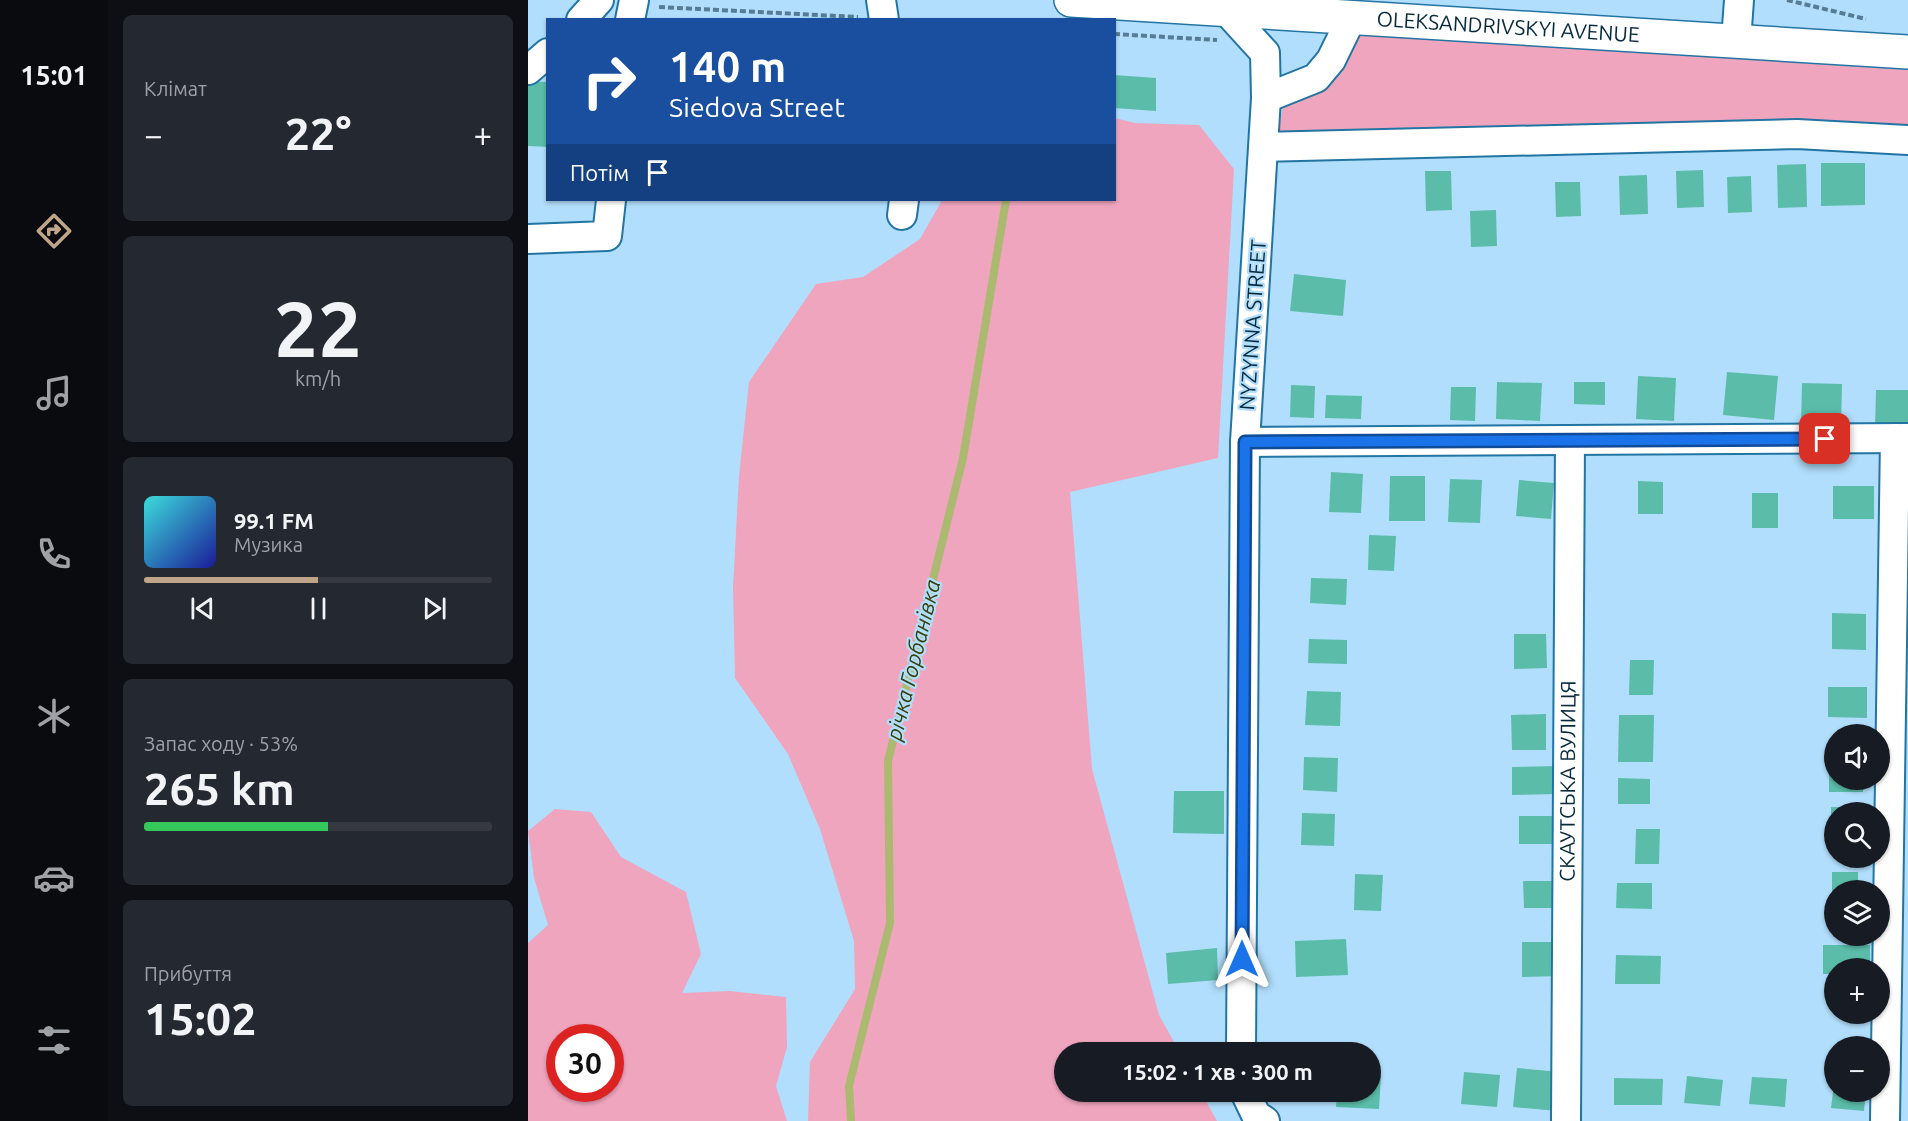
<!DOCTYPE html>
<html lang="uk">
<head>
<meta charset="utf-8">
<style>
  body { margin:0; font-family:Ubuntu,sans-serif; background:#242831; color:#f1f3f6; height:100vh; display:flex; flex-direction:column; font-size:22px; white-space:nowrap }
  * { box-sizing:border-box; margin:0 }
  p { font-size:20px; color:#9ea1a6 }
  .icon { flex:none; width:33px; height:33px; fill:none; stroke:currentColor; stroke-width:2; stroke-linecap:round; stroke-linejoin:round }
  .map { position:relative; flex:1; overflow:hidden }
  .details { display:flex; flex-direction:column; gap:15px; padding:15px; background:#0d0f14; width:420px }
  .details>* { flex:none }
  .top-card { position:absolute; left:18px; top:18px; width:570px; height:183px; border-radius:0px; box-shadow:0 2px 4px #0004; background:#1a4fa0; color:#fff; overflow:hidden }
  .fabs { position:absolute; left:1296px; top:724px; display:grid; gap:12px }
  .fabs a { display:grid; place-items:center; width:66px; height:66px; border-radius:50%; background:#171b24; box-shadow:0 2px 4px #0004; font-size:30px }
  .speed { position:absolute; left:18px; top:1024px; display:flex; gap:12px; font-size:30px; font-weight:700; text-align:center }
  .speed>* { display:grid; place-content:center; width:78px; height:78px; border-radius:50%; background:#171b24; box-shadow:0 2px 4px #0004; line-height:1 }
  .speed .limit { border:9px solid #d22; background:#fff; color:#111 }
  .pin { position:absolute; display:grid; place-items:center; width:51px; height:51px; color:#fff; margin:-26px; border-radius:12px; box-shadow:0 3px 9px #0006 }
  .me { position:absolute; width:66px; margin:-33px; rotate:0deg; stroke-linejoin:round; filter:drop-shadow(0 0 4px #0008) }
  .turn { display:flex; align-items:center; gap:21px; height:126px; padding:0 24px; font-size:27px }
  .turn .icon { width:78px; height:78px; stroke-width:2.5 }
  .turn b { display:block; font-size:42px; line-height:51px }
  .then { display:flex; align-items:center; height:57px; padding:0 24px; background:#0003; gap:12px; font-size:22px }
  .big { font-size:45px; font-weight:600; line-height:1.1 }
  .details .card { flex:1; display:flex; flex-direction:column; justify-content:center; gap:9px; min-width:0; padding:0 21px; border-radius:9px; background:#242831 }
  .details .dial { align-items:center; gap:0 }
  .dial b { font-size:78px; line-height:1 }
  .song { display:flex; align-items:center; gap:18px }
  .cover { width:72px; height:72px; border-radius:9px; background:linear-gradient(135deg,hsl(180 70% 55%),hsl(240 70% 35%)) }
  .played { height:6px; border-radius:3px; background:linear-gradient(90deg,#bfa589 50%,#363941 50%) }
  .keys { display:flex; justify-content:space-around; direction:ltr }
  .heat { display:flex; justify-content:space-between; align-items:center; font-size:33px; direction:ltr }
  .charge { height:9px; border-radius:4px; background:linear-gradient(90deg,#34c759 53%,#363941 0) }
  .trip { position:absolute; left:526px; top:1042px; width:327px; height:60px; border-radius:30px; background:#171b24; box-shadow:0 2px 4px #0004; font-weight:600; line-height:60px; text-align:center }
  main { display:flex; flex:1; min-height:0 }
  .tabs { display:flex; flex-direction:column; width:108px; justify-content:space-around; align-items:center; background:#090b0e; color:#9ea1a6 }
  .tabs .icon { width:42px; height:42px }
  .tabs .selected { color:#bfa589 }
  .tabs b { font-size:27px; color:#f1f3f6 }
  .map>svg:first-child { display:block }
  .green { fill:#f0a5be; fill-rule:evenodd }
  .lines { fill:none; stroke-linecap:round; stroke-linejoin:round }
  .stream { stroke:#abba70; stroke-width:8 }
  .building { fill:#5bbda9 }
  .minor-casing { stroke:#2275a3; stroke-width:32 }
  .major-casing { stroke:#2275a3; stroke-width:36 }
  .path { stroke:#557c94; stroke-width:4; stroke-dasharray:6 3; stroke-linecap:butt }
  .minor { stroke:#fff; stroke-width:28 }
  .major { stroke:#fff; stroke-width:33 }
  .route-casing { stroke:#114b97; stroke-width:15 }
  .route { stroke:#1a73e8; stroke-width:10 }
  .labels { text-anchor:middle; stroke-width:4.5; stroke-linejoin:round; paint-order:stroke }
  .street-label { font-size:21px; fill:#072a3d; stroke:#b1defc }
  .water-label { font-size:22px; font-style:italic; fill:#384007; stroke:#b1defc }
</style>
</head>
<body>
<main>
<nav class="tabs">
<b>15:01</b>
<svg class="icon selected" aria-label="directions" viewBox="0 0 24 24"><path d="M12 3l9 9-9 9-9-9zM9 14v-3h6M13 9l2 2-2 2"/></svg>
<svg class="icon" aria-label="music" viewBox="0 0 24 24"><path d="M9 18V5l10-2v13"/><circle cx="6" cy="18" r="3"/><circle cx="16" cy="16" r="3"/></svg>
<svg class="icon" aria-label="phone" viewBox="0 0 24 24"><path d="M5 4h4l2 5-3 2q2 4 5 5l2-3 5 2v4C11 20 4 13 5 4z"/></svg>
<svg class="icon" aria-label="climate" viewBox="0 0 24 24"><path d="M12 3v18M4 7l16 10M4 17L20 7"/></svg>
<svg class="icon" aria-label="car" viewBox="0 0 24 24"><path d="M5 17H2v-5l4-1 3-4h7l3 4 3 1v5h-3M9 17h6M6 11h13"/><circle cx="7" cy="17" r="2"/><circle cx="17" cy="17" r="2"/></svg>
<svg class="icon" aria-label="filters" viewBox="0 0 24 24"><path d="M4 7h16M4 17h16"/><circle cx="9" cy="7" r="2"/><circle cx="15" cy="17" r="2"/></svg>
</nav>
<section class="details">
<div class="card"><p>Клімат</p>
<div class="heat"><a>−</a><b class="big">22°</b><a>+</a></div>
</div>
<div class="card dial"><b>22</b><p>km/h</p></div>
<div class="card">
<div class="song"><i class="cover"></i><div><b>99.1 FM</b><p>Музика</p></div></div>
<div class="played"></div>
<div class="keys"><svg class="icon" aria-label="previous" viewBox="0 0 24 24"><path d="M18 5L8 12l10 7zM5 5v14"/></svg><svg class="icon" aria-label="pause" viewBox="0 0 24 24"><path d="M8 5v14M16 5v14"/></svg><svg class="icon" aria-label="next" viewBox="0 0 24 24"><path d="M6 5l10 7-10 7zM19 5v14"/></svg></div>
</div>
<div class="card"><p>Запас ходу · 53%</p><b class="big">265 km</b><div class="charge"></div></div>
<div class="card"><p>Прибуття</p><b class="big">15:02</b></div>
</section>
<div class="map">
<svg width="1380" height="1121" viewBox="0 0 1380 1121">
  <rect width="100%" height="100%" fill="#b1defc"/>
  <g class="green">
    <path d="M832,34l548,36v63l-630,1 5,-28 44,-24z"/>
    <path d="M587,118l20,5 64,2 35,44 -16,289 -148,34 22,277 67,246 21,38h-115v39h136l16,29h-409l2,-59 45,-73 -1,-48 -34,-112 -32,-75 -53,-76 -2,-90 6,-112 10,-94 67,-98 47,-7 57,-38 22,-39h172z"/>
    <path d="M27,809l36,3 30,45 65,35 15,62 -19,39 48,-2 56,6 1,50 -11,39 11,35h-259v-178l20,-18 -14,-47 -6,-47zM32,1038h50v51h-50z"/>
  </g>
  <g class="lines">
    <path class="stream" d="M323,1121l-2,-35 41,-163 -2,-162 75,-303 43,-258"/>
  </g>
  <g class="building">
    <path d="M586,75l42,3v33l-42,-3z"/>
    <path d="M0,81l20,1v65l-20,-1z"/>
    <path d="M1293,163h44v42l-44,1z"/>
    <path d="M1278,164l1,43 -29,1 -1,-43z"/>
    <path d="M1175,170l1,37 -27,1 -1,-37z"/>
    <path d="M897,171h26l1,39 -26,1z"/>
    <path d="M1119,175l1,39 -28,1 -1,-39z"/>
    <path d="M1223,176l1,36 -24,1 -1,-36z"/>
    <path d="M1027,182h25l1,34 -25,1z"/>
    <path d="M968,210l1,36 -26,1 -1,-36z"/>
    <path d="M766,274l52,6 -3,36 -53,-5z"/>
    <path d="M1199,372l51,4 -4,44 -51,-5z"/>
    <path d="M1110,376l38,2 -2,43 -38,-2z"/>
    <path d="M969,382l45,1 -2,38 -44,-2z"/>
    <path d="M1046,382h31v23l-31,-1z"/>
    <path d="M1274,383l40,1 -1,42 -40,-1z"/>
    <path d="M763,385l24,1 -1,32 -24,-1z"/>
    <path d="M923,387h25l-1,34 -25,-1z"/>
    <path d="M1348,390h32v37h-33z"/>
    <path d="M798,395l36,1 -1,23 -36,-1z"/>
    <path d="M803,472l32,2 -2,39 -32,-1z"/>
    <path d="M862,476h35v45h-36z"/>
    <path d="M922,479l32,1 -2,43 -32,-1z"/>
    <path d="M991,480l35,3 -3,36 -35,-3z"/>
    <path d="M1110,481l25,1v32h-25z"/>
    <rect x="1305" y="486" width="41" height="33"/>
    <rect x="1224" y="493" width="26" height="35"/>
    <path d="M841,535l27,1 -2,35 -26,-1z"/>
    <path d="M783,578l36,1 -1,26 -36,-2z"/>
    <path d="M1304,613l34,1v36l-34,-1z"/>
    <path d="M986,634h32l1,34 -33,1z"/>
    <path d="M781,639l38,1v24l-39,-1z"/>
    <path d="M1102,660h24l-1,35h-24z"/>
    <path d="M1300,687h39v31l-39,-1z"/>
    <path d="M779,691l34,1 -1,34 -35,-1z"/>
    <path d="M1018,714v36h-34l-1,-35z"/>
    <path d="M1091,715h35l-1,47h-35z"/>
    <path d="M1301,756h5v24h29v12h-34z"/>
    <path d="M776,757l34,1 -1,34 -34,-2z"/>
    <path d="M1029,766v28l-45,1v-28z"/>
    <path d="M1090,778l32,1v25h-32z"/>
    <path d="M646,791h50v43l-51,-1z"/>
    <path d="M1303,807h36l-1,6h-32v21h-3z"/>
    <path d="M774,813l33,1 -1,32 -33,-1z"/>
    <rect x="991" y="816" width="39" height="28"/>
    <path d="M1108,829h24l-1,35h-24z"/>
    <path d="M1304,872h26v19h-24v18h-2z"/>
    <path d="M827,874l28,1 -2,36 -27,-1z"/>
    <path d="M995,881h34l1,27h-34z"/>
    <path d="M1089,883h35v26l-36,-1z"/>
    <path d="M818,939l2,36 -52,2 -1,-36z"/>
    <path d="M994,942h38v34l-38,1z"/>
    <path d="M1295,945h47v24h-36v5h-11z"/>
    <path d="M689,948l1,32 -50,4 -2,-31z"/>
    <path d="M1088,955l45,1 -1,28h-45z"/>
    <path d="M989,1068l44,4 -3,39 -45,-4z"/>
    <path d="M936,1072l36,3 -3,32 -36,-3z"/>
    <path d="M843,1075h10l-2,34 -43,-2 1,-15h34z"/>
    <path d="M1159,1076l36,4 -3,26 -36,-3z"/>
    <path d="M1224,1077l35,2 -2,28 -36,-3z"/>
    <path d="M1086,1078l49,1 -1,26h-48z"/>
    <path d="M1305,1092h33l-2,19 -33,-3z"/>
  </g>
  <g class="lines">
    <defs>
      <g id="minor">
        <path d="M353,0l3,20"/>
        <path d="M697,9l40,44 1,45 -21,344 -4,611"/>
        <path d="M53,20l18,-20"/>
        <path d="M102,20l4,-20"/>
        <path d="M1208,41l3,-41"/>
        <path d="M0,70l20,-17"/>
        <path d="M738,98l50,-20 15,-18 21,-43"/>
        <path d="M736,147l533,-13 111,6"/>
        <path d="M374,215l2,-15"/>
        <path d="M0,239l79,-3 4,-36"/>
        <path d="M717,442l663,-4"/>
        <path d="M717,1092l11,23 9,6"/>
        <path id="s1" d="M1038,1121l4,-681"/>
        <path d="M1357,1121l10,-683"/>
      </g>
      <g id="major">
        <path id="s2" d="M543,0l837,52"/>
      </g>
    </defs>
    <use href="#minor" class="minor-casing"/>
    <use href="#major" class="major-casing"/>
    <g class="path">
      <path d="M1259,0l79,19"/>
      <path d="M131,7l199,10"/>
      <path d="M586,34l103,6"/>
    </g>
    <use href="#minor" class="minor"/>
    <use href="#major" class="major"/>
  </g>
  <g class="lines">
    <defs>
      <path id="route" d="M714,959l3,-517 580,-3"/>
    </defs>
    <use href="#route" class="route-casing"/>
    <use href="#route" class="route"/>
  </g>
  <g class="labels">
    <g class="street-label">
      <text dy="7" stroke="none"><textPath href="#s2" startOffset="438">OLEKSANDRIVSKYI AVENUE</textPath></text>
      <text transform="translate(725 325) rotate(-86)" y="7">NYZYNNA STREET</text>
      <text dy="7" stroke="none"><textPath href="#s1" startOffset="340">СКАУТСЬКА ВУЛИЦЯ</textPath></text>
    </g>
    <g class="water-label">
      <text transform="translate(385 660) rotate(-76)" y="8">річка Горбанівка</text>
    </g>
  </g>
</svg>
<div class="fabs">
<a><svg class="icon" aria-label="sound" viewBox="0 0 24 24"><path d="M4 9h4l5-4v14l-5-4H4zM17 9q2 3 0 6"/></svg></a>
<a><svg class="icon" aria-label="search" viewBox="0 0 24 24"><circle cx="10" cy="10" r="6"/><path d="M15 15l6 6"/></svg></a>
<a><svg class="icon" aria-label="layers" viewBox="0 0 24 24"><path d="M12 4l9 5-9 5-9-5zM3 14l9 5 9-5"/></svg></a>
<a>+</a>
<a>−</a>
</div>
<div class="speed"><div class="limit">30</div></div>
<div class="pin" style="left:1297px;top:439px;background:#d93025"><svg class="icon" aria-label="arrive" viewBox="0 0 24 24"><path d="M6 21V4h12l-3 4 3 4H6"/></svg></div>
<svg class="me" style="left:714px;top:959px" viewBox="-20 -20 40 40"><path d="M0-17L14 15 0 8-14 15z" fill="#1a73e8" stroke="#fff" stroke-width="4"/></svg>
<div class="trip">15:02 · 1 хв · 300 m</div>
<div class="top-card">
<div class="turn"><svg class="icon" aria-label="right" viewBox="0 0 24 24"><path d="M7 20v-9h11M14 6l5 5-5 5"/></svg><div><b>140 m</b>Siedova Street</div></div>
<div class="then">Потім<svg class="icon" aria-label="arrive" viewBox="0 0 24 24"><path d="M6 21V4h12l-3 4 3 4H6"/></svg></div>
</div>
</div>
</main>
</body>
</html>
